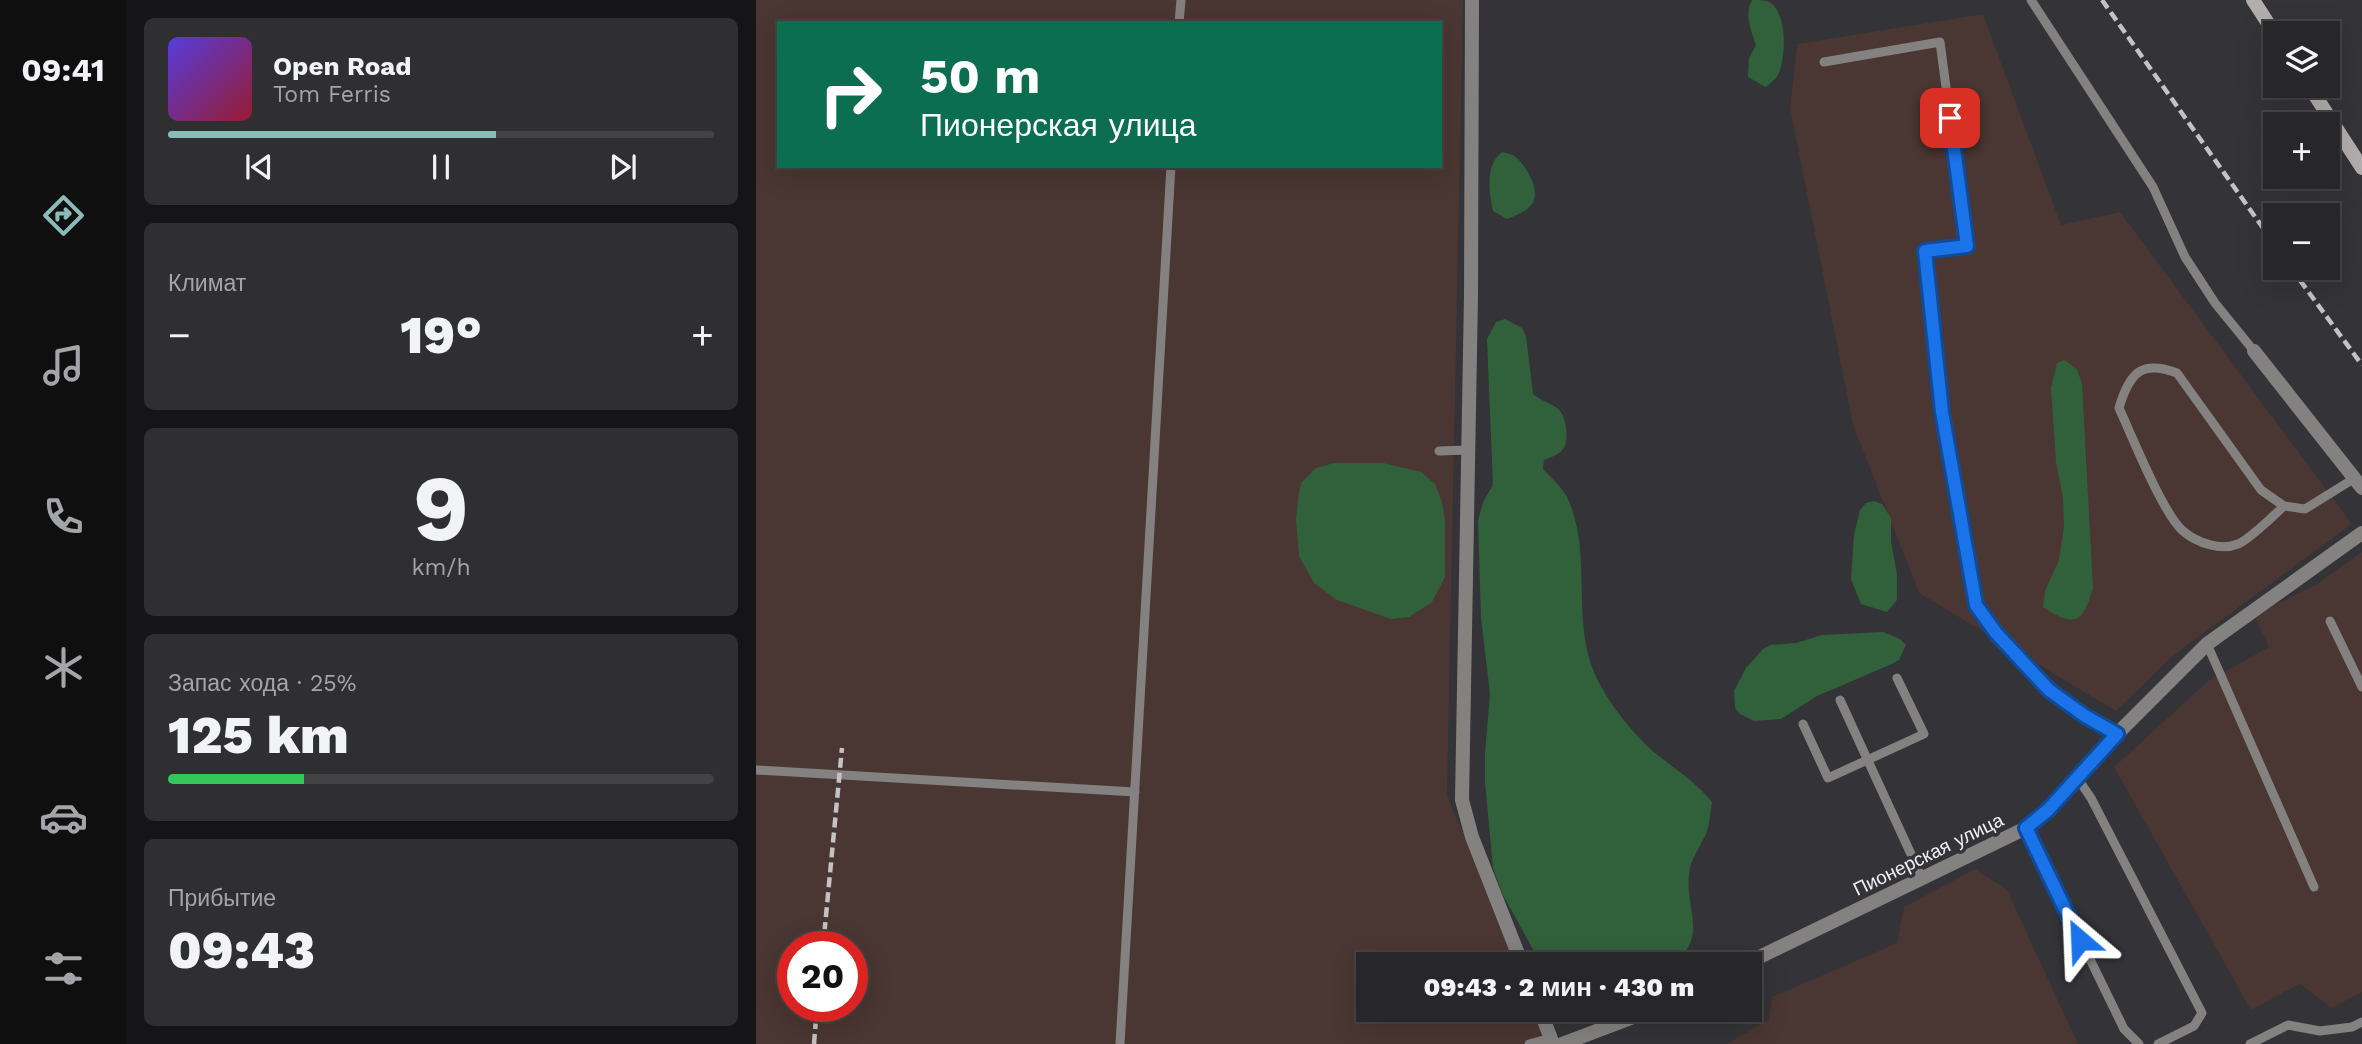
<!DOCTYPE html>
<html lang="ru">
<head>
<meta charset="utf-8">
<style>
  body { margin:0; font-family:"Work Sans",sans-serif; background:#2f2e31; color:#f1f3f6; height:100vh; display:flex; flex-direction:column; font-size:26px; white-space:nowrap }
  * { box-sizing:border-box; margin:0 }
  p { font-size:23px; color:#a4a5a8 }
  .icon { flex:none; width:38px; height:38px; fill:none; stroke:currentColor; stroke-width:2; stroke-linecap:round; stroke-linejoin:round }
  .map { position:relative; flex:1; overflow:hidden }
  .drawer { display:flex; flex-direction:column; gap:18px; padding:18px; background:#151517; width:630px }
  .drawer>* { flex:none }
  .top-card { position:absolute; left:21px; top:21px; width:665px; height:147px; border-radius:0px; box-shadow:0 7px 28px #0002,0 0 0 2px #434346; background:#0b6e4f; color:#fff; overflow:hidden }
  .tools { position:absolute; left:1507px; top:21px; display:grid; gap:14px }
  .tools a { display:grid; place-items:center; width:77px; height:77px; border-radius:0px; background:#272629; box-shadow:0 7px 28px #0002,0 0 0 2px #434346; font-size:35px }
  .speed { position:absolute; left:21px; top:931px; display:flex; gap:14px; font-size:35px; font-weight:700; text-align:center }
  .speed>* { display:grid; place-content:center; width:91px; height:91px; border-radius:50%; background:#272629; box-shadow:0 7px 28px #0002,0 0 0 2px #434346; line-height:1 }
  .speed .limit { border:10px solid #d22; background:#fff; color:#111 }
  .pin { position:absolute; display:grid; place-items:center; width:60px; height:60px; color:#fff; margin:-30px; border-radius:14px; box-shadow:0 4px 10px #0006 }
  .me { position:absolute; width:77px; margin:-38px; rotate:334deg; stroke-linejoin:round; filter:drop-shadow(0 0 5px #0008) }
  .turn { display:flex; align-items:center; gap:24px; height:147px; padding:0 28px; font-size:32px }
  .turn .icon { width:91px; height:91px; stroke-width:2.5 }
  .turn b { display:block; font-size:49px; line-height:60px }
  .big { font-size:52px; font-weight:800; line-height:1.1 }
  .drawer .card { flex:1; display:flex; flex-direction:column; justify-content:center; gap:10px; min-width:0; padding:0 24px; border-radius:10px; background:#2f2e31 }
  .drawer .dial { align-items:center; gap:0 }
  .dial b { font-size:91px; line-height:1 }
  .song { display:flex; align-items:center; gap:21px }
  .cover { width:84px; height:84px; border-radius:10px; background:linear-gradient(135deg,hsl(250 70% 55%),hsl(350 70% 35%)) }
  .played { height:7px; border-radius:4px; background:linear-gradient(90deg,#8bbbb9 60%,#434346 60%) }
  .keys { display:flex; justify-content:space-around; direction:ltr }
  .heat { display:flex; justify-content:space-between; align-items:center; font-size:38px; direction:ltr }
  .charge { height:10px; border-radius:5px; background:linear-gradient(90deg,#34c759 25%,#434346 0) }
  .trip { position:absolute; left:600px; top:952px; width:406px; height:70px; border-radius:0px; background:#272629; box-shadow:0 7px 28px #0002,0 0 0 2px #434346; font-weight:800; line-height:70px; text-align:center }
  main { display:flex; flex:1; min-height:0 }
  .menu { display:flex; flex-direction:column; width:126px; justify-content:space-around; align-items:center; background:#100f10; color:#a4a5a8 }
  .menu .icon { width:49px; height:49px }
  .menu .active { color:#8bbbb9 }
  .menu b { font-size:32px; color:#f1f3f6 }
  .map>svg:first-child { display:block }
  .industrial { fill:#4a3632; fill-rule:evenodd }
  .green { fill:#31613a }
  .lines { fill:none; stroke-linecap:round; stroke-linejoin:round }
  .lane { stroke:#848281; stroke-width:9 }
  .street { stroke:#848281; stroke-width:14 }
  .secondary { stroke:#b2aead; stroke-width:14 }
  .rail { stroke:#c3c2c5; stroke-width:4.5; stroke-dasharray:10 5; stroke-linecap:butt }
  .route-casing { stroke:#114b97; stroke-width:18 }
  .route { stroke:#1a73e8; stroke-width:12 }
  .labels { text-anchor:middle; stroke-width:7; stroke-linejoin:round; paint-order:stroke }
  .street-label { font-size:19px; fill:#f1f0f3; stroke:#343337 }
</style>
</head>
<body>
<main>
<nav class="menu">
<b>09:41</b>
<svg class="icon active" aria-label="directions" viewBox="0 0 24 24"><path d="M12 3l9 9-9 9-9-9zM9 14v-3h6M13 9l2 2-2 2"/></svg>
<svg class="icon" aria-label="music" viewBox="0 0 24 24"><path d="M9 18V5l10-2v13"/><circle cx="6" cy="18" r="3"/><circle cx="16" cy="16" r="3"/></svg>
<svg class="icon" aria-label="phone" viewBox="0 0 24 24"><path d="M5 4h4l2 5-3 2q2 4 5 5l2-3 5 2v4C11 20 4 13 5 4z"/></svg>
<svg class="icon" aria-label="climate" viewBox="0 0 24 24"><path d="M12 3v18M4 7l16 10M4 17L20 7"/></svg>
<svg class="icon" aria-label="car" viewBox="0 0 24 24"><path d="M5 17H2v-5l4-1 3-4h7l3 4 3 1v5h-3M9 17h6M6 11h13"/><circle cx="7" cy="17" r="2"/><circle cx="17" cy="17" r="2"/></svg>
<svg class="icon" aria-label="filters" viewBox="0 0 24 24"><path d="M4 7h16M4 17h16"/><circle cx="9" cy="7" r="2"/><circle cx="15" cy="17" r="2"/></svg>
</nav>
<section class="drawer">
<div class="card">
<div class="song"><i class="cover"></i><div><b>Open Road</b><p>Tom Ferris</p></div></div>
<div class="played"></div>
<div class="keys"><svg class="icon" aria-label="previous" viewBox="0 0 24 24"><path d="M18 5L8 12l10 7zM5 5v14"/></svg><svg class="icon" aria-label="pause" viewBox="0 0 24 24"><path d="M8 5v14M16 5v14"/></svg><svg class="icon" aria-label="next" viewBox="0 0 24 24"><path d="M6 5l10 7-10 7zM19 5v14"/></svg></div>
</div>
<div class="card"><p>Климат</p>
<div class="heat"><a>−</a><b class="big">19°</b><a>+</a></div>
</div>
<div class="card dial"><b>9</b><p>km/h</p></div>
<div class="card"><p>Запас хода · 25%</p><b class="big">125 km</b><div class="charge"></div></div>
<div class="card"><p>Прибытие</p><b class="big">09:43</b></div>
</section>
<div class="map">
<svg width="1606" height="1044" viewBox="0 0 1606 1044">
  <rect width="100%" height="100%" fill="#343337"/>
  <g class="industrial">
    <path d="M0,0h707l-16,795 70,169h-149v46h168l12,28 -14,6h-778zM23,23h661v143h-661zM37,947h59v59h-59z"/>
    <path d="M1227,14l78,211 59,-13 232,312 -178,131 -58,56 -197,-118 -66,-168 -63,-317 7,-64z"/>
    <path d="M1606,552v440l-30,16 -32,-24 -49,26 -137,-243 94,-86 61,-34 -15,-32 63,-31z"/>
    <path d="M1219,869l32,21 71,154h-351l42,-25 3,-22 125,-54 7,-36z"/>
  </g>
  <g class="green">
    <path d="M996,0c6,0 12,0 17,2 19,10 17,56 9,73 -3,5 -8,8 -12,12l-18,-10 1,-19 7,-13c-5,-15 -12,-30 -4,-45z"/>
    <path d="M746,152c4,1 8,2 11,3 11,7 26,32 21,45 -4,11 -16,14 -27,19l-14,-8c-4,-19 -8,-46 9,-59z"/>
    <path d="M749,319l17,9 4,8 7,58c8,7 16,8 24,14 9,5 13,33 6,41 -4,6 -12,8 -19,11l-1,9c7,8 19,18 24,28 26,55 4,120 27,175 11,27 39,62 61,81 20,16 41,29 57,49 -2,10 -2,23 -6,32 -6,13 -16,26 -17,40 -4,36 20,62 -16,90h-132l-38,-69 -10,-27 -8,-86v-29l5,-59 -9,-76 -3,-97 5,-19 10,-17 -6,-146 9,-17z"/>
    <path d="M1308,360l13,9 5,15 11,204c-10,34 -17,41 -50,19l2,-16 14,-31 5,-34 -1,-28 -7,-36 -5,-74 6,-25z"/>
    <path d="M578,463h49l38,9 14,12 7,18 3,19v56l-13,25 -23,15 -18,2 -54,-19 -23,-17 -15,-27 -3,-37 3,-28 3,-9 14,-14z"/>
    <path d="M1118,501l8,3 9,14v24l6,32v26l-10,12 -26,-8 -10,-25 3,-44 6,-25 6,-7z"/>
    <path d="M1127,632l17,7 6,6 -7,15 -7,4 -75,32 -36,23 -27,2 -14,-7 -5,-6 -1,-17 12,-23 17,-19 7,-4 26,-2 26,-8z"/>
  </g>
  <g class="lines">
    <g class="lane">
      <path d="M1275,0l122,187 32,70 30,46 39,48"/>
      <path d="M423,23l2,-23"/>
      <path d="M1068,62l116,-20 27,204 -42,5 17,161 34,193 20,28 53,57 36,26 32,18"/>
      <path d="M683,451l29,-1"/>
      <path d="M1528,506c-11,10 -34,33 -46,38 -17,7 -41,-1 -55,-13 -20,-17 -51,-95 -64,-123 10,-34 22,-49 58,-35l84,117 23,16 21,3 50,-31"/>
      <path d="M1574,621l32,66"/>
      <path d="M1451,644l107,243"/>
      <path d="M1084,700l82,178"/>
      <path d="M1047,724l25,54 96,-44 -27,-56"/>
      <path d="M0,770l379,22"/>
      <path d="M1322,779l13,19 111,215 -8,13 -36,18"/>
      <path d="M1270,828l98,201 15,15"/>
      <path d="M364,1044l51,-878"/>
      <path d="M773,1044l22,-6"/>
      <path d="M1494,1044l38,-19 32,6 32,-4 10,-5"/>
    </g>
    <g class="street">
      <path d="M716,0l-1,296 -9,504 10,37 50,127"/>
      <path d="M1498,351l108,137"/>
      <path d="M989,964l281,-136 22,-18 69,-76 90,-90 155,-111"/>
      <path d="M784,1010l13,34"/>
      <path d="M806,1044l90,-34"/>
    </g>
    <g class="secondary">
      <path d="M1497,0l22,34"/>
      <path d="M1553,86l53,82"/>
    </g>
    <g class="rail">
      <path d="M1346,0l173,245"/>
      <path d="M1535,268l71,97"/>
      <path d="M67,947l19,-199"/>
      <path d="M58,1044l3,-38"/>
    </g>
  </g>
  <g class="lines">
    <defs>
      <path id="route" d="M1194,118l17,128 -42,5 17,161 34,193 20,28 53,57 36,26 32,18 -69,76 -22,18 54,112"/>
    </defs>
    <use href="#route" class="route-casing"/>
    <use href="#route" class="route"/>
  </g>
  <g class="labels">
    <g class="street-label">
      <text transform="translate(1172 854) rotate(-26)" y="7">Пионерская улица</text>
    </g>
  </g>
</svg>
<div class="tools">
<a><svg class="icon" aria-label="layers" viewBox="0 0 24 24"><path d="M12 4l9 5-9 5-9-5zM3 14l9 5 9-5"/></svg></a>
<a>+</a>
<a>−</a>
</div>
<div class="speed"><div class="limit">20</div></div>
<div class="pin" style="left:1194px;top:118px;background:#d93025"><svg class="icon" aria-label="arrive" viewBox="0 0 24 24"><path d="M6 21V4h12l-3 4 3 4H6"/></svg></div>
<svg class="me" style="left:1324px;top:940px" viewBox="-20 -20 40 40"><path d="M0-17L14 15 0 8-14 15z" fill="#1a73e8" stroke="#fff" stroke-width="4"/></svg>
<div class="trip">09:43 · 2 мин · 430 m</div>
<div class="top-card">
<div class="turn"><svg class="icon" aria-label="right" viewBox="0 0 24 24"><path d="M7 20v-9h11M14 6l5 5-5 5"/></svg><div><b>50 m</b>Пионерская улица</div></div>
</div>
</div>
</main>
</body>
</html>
